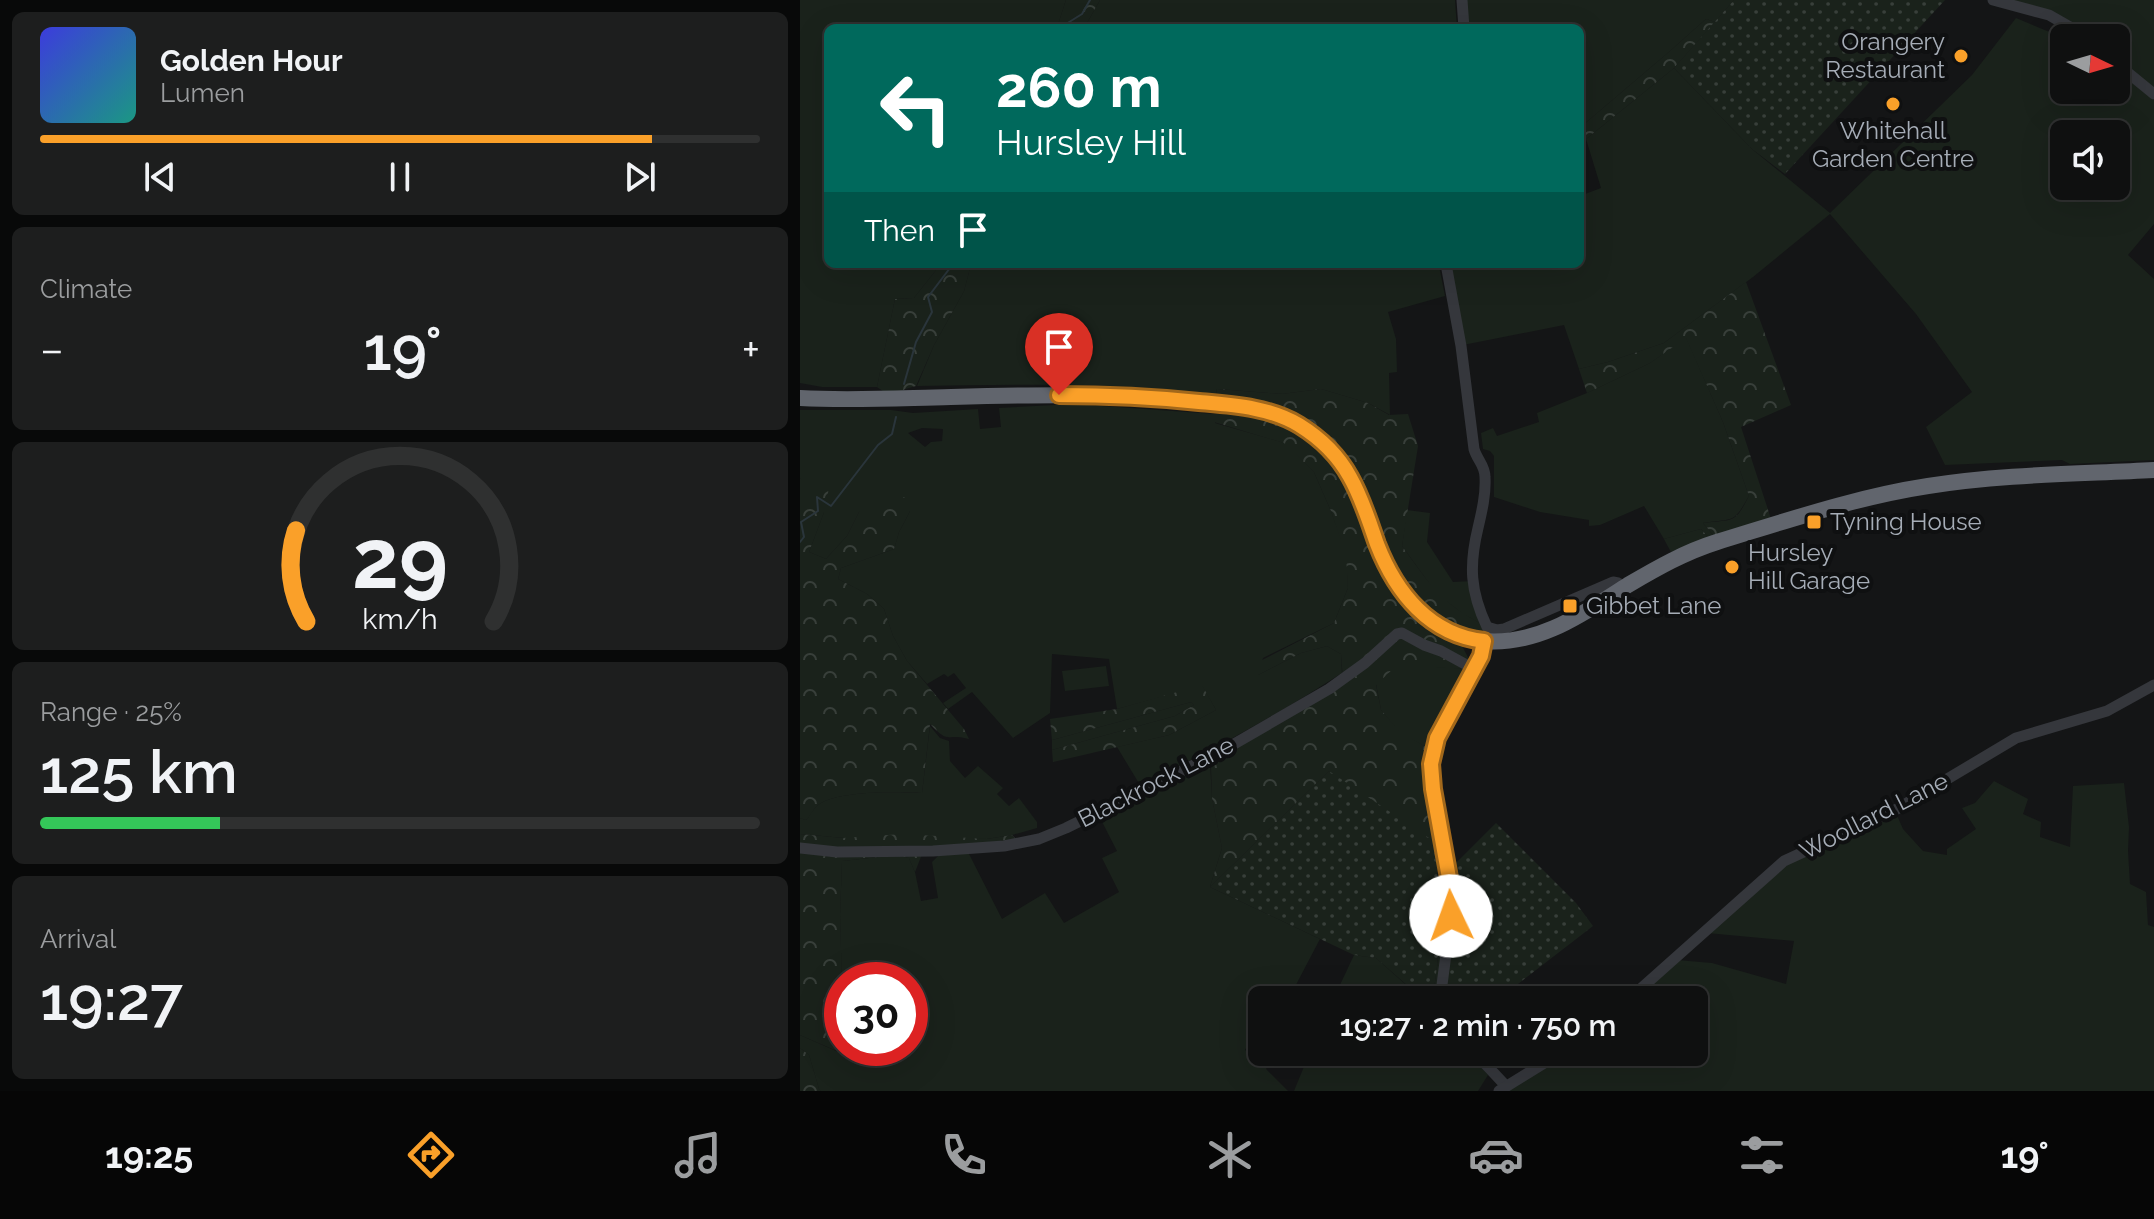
<!DOCTYPE html>
<html lang="en">
<head>
<meta charset="utf-8">
<style>
  body { margin:0; font-family:Raleway,sans-serif; background:#1d1e1e; color:#f1f3f6; height:100vh; display:flex; flex-direction:column; font-size:30px; white-space:nowrap }
  * { box-sizing:border-box; margin:0 }
  p { font-size:26px; color:#9b9d9f }
  .icon { flex:none; width:44px; height:44px; fill:none; stroke:currentColor; stroke-width:2; stroke-linecap:round; stroke-linejoin:round }
  .map { position:relative; flex:1; overflow:hidden }
  .drawer { display:flex; flex-direction:column; gap:12px; padding:12px; background:#080909; width:800px }
  .drawer>* { flex:none }
  .banner { position:absolute; left:24px; top:24px; width:760px; height:244px; border-radius:12px; box-shadow:0 8px 32px #0002,0 0 0 2px #2f3030; background:#00695c; color:#fff; overflow:hidden }
  .needle { width:52px; rotate:95deg }
  .fabs { position:absolute; left:1250px; top:24px; display:grid; gap:16px }
  .fabs a { display:grid; place-items:center; width:80px; height:80px; border-radius:12px; background:#0f1010; box-shadow:0 8px 32px #0002,0 0 0 2px #2f3030; font-size:40px }
  .speed { position:absolute; left:24px; top:962px; display:flex; gap:16px; font-size:40px; font-weight:700; text-align:center }
  .speed>* { display:grid; place-content:center; width:104px; height:104px; border-radius:50%; background:#0f1010; box-shadow:0 8px 32px #0002,0 0 0 2px #2f3030; line-height:1 }
  .speed .limit { border:12px solid #d22; background:#fff; color:#111 }
  .pin { position:absolute; display:grid; place-items:center; width:68px; height:68px; color:#fff; margin:-82px -34px; border-radius:50% 50% 50% 0; rotate:-45deg; box-shadow:0 0 8px #0007 }
  .pin .icon { rotate:45deg }
  .me { position:absolute; width:88px; margin:-44px; rotate:357deg; stroke-linejoin:round; filter:drop-shadow(0 0 6px #0008) }
  .turn { display:flex; align-items:center; gap:28px; height:168px; padding:0 40px; font-size:36px }
  .turn .icon { width:104px; height:104px; stroke-width:2.5 }
  .turn b { display:block; font-size:56px; line-height:68px }
  .then { display:flex; align-items:center; height:76px; padding:0 40px; background:#0003; gap:16px; font-size:30px }
  .big { font-size:60px; font-weight:600; line-height:1.1 }
  .drawer .tile { flex:1; display:flex; flex-direction:column; justify-content:center; gap:12px; min-width:0; padding:0 28px; border-radius:12px; background:#1d1e1e }
  .drawer .dial { align-items:center; gap:0 }
  .dial svg { height:208px; overflow:visible; fill:none; stroke:#2f3030; stroke-width:7; stroke-linecap:round; text-anchor:middle }
  .dial text { fill:#f1f3f6; stroke:none }
  .song { display:flex; align-items:center; gap:24px }
  .cover { width:96px; height:96px; border-radius:12px; background:linear-gradient(135deg,hsl(240 70% 55%),hsl(170 70% 35%)) }
  .played { height:8px; border-radius:4px; background:linear-gradient(90deg,#faa029 85%,#2f3030 85%) }
  .keys { display:flex; justify-content:space-around; direction:ltr }
  .heat { display:flex; justify-content:space-between; align-items:center; font-size:44px; direction:ltr }
  .charge { height:12px; border-radius:6px; background:linear-gradient(90deg,#34c759 25%,#2f3030 0) }
  .trip { position:absolute; left:448px; top:986px; width:460px; height:80px; border-radius:12px; background:#0f1010; box-shadow:0 8px 32px #0002,0 0 0 2px #2f3030; font-weight:600; line-height:80px; text-align:center }
  .dock { display:flex; height:128px; justify-content:space-around; align-items:center; background:#060606; color:#9b9d9f }
  .dock .icon { width:56px; height:56px }
  .dock .selected { color:#faa029 }
  .dock b { font-size:36px; color:#f1f3f6 }
  main { display:flex; flex:1; min-height:0 }
  .map>svg:first-child { display:block }
  .grass { fill:#1a221b; fill-rule:evenodd }
  .forest { fill:url(#forest-crowns) }
  .park { fill:url(#park-dots) }
  .lines { fill:none; stroke-linecap:round; stroke-linejoin:round }
  .stream { stroke:#2a353b; stroke-width:2 }
  .minor { stroke:#35373c; stroke-width:11 }
  .highway { stroke:#61656d; stroke-width:16 }
  .route-casing { stroke:#a2681b; stroke-width:20 }
  .route { stroke:#faa029; stroke-width:14 }
  .poi-dot { fill:#faa029; stroke:#0f1011; stroke-width:3 }
  .labels { text-anchor:middle; stroke-width:8; stroke-linejoin:round; paint-order:stroke }
  .poi-label { font-size:24px; fill:#a6adb7; stroke:#0f1011; text-anchor:start }
  .street-label { font-size:24px; fill:#a6adb7; stroke:#0f1011 }
</style>
</head>
<body>
<main>
<section class="drawer">
<div class="tile">
<div class="song"><i class="cover"></i><div><b>Golden Hour</b><p>Lumen</p></div></div>
<div class="played"></div>
<div class="keys"><svg class="icon" aria-label="previous" viewBox="0 0 24 24"><path d="M18 5L8 12l10 7zM5 5v14"/></svg><svg class="icon" aria-label="pause" viewBox="0 0 24 24"><path d="M8 5v14M16 5v14"/></svg><svg class="icon" aria-label="next" viewBox="0 0 24 24"><path d="M6 5l10 7-10 7zM19 5v14"/></svg></div>
</div>
<div class="tile"><p>Climate</p>
<div class="heat"><a>−</a><b class="big">19°</b><a>+</a></div>
</div>
<div class="tile dial"><svg viewBox="0 0 100 80">
<path d="M14 69A42 42 0 1 1 86 69"/>
<path d="M14 69A42 42 0 0 1 10 34" stroke="#faa029"/>
<text x="50" y="56" font-size="32" font-weight="700">29</text>
<text x="50" y="72" font-size="11">km/h</text>
</svg></div>
<div class="tile"><p>Range · 25%</p><b class="big">125 km</b><div class="charge"></div></div>
<div class="tile"><p>Arrival</p><b class="big">19:27</b></div>
</section>
<div class="map">
<svg width="1354" height="1091" viewBox="0 0 1354 1091">
  <defs>
    <pattern id="forest-crowns" width="20" height="18" patternUnits="userSpaceOnUse" patternTransform="scale(2)"><rect width="20" height="18" fill="#1a221b"/><path d="M2 6a3 3 0 1 1 6 0M12 15a3 3 0 1 1 6 0" fill="none" stroke="#383f3a"/></pattern>
    <pattern id="park-dots" width="8" height="8" patternUnits="userSpaceOnUse" patternTransform="scale(2)"><rect width="8" height="8" fill="#1a221b"/><path d="M2 2h.1M6 6h.1" fill="none" stroke="#383f3a" stroke-width="1.8" stroke-linecap="round"/></pattern>
  </defs>
  <rect width="100%" height="100%" fill="#141516"/>
  <g class="grass">
    <path d="M0,0h266l-9,28h-229v236h113l-27,34 -19,1 -18,88h-55l-22,-4z"/>
    <path d="M300,0h355l2,28h-373z"/>
    <path d="M667,0h267l-19,22 -9,-3 -37,33 -87,74 -2,-3v-95h-113z"/>
    <path d="M1205,0h149v89l-38,-31v-20h-24l-18,-15z"/>
    <path d="M1216,18l48,20v52h52v-20l38,30v124l-26,31 26,24v181l-84,4 -8,-4 -117,5 -19,-38 46,-35 -56,-78 -86,-100 -77,63 -89,66 -56,19 -29,7 -15,-44 -101,20 -15,-81h132v-68l21,-8 -15,-49 88,-71 78,81 78,64 142,-138zM1264,134h52v52h-52z"/>
    <path d="M171,264h402l1,6 65,-4 6,30 -57,16 8,27 1,33 -8,1 1,42 -22,-12 -47,-14 -39,5 -65,-5 -1,6c-99,-14 -200,-10 -299,-9l17,-41 30,-54z"/>
    <path d="M886,337l37,85 26,74c-16,28 -14,22 -46,27l11,13 -2,5 -11,-12 -37,10 -20,-33 -44,19 -11,1v-6l-49,-8 -46,-15v-41l-4,-5 -7,-2 -2,-16 12,-5 4,8 42,-14 -2,-9 50,-20 63,-30z"/>
    <path d="M274,404l141,10v9l70,20 29,29 17,39 16,45 1,32 -14,35 -71,35 -5,17 43,-22 26,-7 14,8 1,19c-65,42 -132,79 -202,112l-23,-38 52,-12 47,-25 -14,-24 -85,23 -8,-50 -57,-5 -2,59 -37,25 -41,-46 -24,17 -5,-6 23,-15 -12,-15 -6,4 -4,-3 -17,10 -20,-23 -14,-25 -9,-27 -17,-15 -29,-15 3,-11 53,-19 5,-17 11,-21 -51,1 -12,24 -21,23 -17,-7 15,-40 -24,-34v-68h91l22,3 65,-4 2,20 21,-2 -2,-19zM122,428l21,1 -1,12 -11,1 -6,5 -17,-14z"/>
    <path d="M607,510l23,3 -3,29 26,40 20,-1 14,46 -24,-13 -26,-20 -35,-48z"/>
    <path d="M596,665l78,4 -41,82 -33,-18 -19,-23 -5,-26z"/>
    <path d="M306,666l3,20 -44,5 -3,-20z"/>
    <path d="M391,702l3,3 -19,11 -123,34v-10z"/>
    <path d="M130,726l10,12 9,3 1,20 15,17 13,-12 25,22 -6,6 12,12 10,-8 18,24v6l-25,7 -25,4 -144,-1 -43,-4v-16l6,2c4,-5 8,-12 12,-15 21,-15 79,-13 104,-12z"/>
    <path d="M410,762l2,36 10,50 -12,39 110,52 -32,61h-26v19l-17,31 24,14 -3,5 22,22h-467l-2,-2 -10,-34 -9,-7v-13l43,19v-6h67v-68h-68v9l-2,-74 2,-54 54,-6 13,3 6,14 6,29 17,-3 -6,-36 9,-9 27,-1 34,67 43,-26 19,30 55,-31 -17,-34 15,-7 -19,-37z"/>
    <path d="M1194,781l34,18 -5,15 18,8 -1,15 30,10 3,-61 51,-3 5,44 -1,24 2,33 16,8 2,33 6,2v164h-651l63,-39h128v-52h-65l48,-40 35,3 74,21 8,-43 -87,-8 79,-69 110,-51 7,16 20,22 24,4v-6l29,-20 -14,-21 13,-5z"/>
    <path d="M554,955l22,3 47,42h-90z"/>
    <path d="M510,1052h158l20,23 -10,16h-184z"/>
  </g>
  <g class="forest">
    <path d="M266,0h34l-16,28h-27z"/>
    <path d="M906,19l9,3 -41,46 -88,71 -4,-13 87,-74z"/>
    <path d="M141,264h30l-7,27 -30,54 -18,41 -11,3 -12,9 -16,-11 18,-88 19,-1z"/>
    <path d="M946,282l45,123 -50,22 31,95 -58,14 -11,-13c31,-4 31,2 46,-27l-26,-74 -37,-84 -36,25 -63,30 -8,-24 29,-7 56,-19z"/>
    <path d="M417,389l65,5 39,-5 47,14 21,12 19,-1 10,32 -16,100c27,37 39,58 82,79v10l-21,-6 -22,-10 -24,-21 -27,-41 -31,-78 -93,-75 -50,-9z"/>
    <path d="M415,414c59,2 91,14 127,62l84,150 15,10 21,10 12,23 -78,-3 -20,19 5,25 19,22 33,19 18,138 -11,111h-8c8,-42 10,-83 7,-126l-110,-103 -119,116 12,-39 -10,-50 -1,-33 -2,-8 134,-78 -2,-25 -14,-8 -26,7 -43,22 -15,1 2,-7 89,-46 14,-35 -2,-32 -15,-45 -17,-39 -30,-29 -70,-21z"/>
    <path d="M0,478l4,4 25,6 -5,24 -15,40 17,7 21,-23 12,-24 25,-19 22,5 4,13 -11,21 -5,17 -53,19 -3,11 29,15 17,15 9,27 14,25 57,68 5,10c-23,-6 -19,6 -39,-15l-8,69c-25,-1 -83,-3 -104,12 -4,3 -8,11 -12,15l-6,-2z"/>
    <path d="M901,529l11,12 -41,11 -7,-13z"/>
    <path d="M402,685l14,25 -47,25 -116,27 -1,-12 123,-34 19,-11 -3,-3 -139,38 -2,-21 67,-10z"/>
    <path d="M0,834l43,4 60,-4 84,5 25,-4 10,10 -100,9 -7,18 -6,-14 -13,-3 -54,6 -2,54 4,139 -44,-19z"/>
    <path d="M0,1048l9,7 10,34 2,2h-21z"/>
  </g>
  <g class="park">
    <path d="M934,0h211l-160,174 -33,-25 -78,-81z"/>
    <path d="M529,771l103,69c11,54 10,106 0,160h-8l-48,-42 -22,-3 -144,-68z"/>
    <path d="M696,823l80,80 17,23 -96,74h-52l9,-82 -2,-51z"/>
  </g>
  <g class="lines">
    <g class="stream">
      <path d="M266,28v-4l16,-10 8,-14"/>
      <path d="M104,384l12,-42 16,-30 -4,-15 25,-33"/>
      <path d="M0,542l4,-5 -3,-15 17,-11 -1,-14 14,9 47,-61 14,-11 4,-17"/>
    </g>
    <g class="minor">
      <path d="M662,0l2,28"/>
      <path d="M1193,0l56,15 21,12 14,11"/>
      <path d="M1316,63l38,31"/>
      <path d="M646,264l15,82 13,103c3,11 11,16 11,28 1,17 -3,34 -7,51 -9,37 -8,63 9,99l10,3 7,-1 109,-47 5,1 7,4"/>
      <path d="M0,848l37,4 96,-1 71,-5 35,-7 27,-11 156,-77 107,-62 36,-26 32,-29 5,-1 22,12 17,6 33,18"/>
      <path d="M640,1000l11,-84v-27l-18,-100 -2,-25 6,-26 44,-82 3,-15"/>
      <path d="M828,1000l156,-139 113,-52 119,-71 91,-27 47,-26"/>
      <path d="M674,1052l32,34"/>
      <path d="M699,1091l63,-39"/>
    </g>
    <path class="highway" d="M0,398c50,3 101,0 151,-1 78,-2 156,-4 234,4 43,4 86,6 123,30 17,11 31,27 41,44 13,22 20,46 29,70 18,46 52,91 105,96 56,5 101,-28 145,-56 29,-17 57,-33 89,-43 69,-21 139,-45 211,-56 75,-12 151,-12 226,-16"/>
  </g>
  <g class="lines">
    <defs>
      <path id="route" d="M259,395c46,0 93,2 140,7 34,3 70,5 100,23 21,13 39,30 51,52 12,21 19,44 27,67 19,49 53,91 107,97l-3,15 -44,82 -6,26 2,25 18,100v27"/>
    </defs>
    <use href="#route" class="route-casing"/>
    <use href="#route" class="route"/>
  </g>
  <g class="poi-dot">
    <circle cx="1161" cy="56" r="8"/>
    <circle cx="1093" cy="104" r="8"/>
    <rect x="1006" y="514" width="16" height="16" rx="4"/>
    <circle cx="932" cy="567" r="8"/>
    <rect x="762" y="598" width="16" height="16" rx="4"/>
  </g>
  <g class="labels">
    <g class="poi-label">
      <text x="1145" y="50" text-anchor="end">Orangery<tspan x="1145" dy="28">Restaurant</tspan></text>
      <text x="1093" y="139" text-anchor="middle">Whitehall<tspan x="1093" dy="28">Garden Centre</tspan></text>
      <text x="1030" y="530">Tyning House</text>
      <text x="948" y="561">Hursley<tspan x="948" dy="28">Hill Garage</tspan></text>
      <text x="786" y="614">Gibbet Lane</text>
    </g>
    <g class="street-label">
      <text transform="translate(356 782) rotate(-27)" y="8">Blackrock Lane</text>
      <text transform="translate(1074 816) rotate(-27)" y="8">Woollard Lane</text>
    </g>
  </g>
</svg>
<div class="fabs">
<a><svg class="needle" viewBox="-14 -14 28 28"><path d="M0-13l5 13h-10z" fill="#e53935"/><path d="M0 13l5-13h-10z" fill="#9b9d9f"/></svg></a>
<a><svg class="icon" aria-label="sound" viewBox="0 0 24 24"><path d="M4 9h4l5-4v14l-5-4H4zM17 9q2 3 0 6"/></svg></a>
</div>
<div class="speed"><div class="limit">30</div></div>
<div class="pin" style="left:259px;top:395px;background:#d93025"><svg class="icon" aria-label="arrive" viewBox="0 0 24 24"><path d="M6 21V4h12l-3 4 3 4H6"/></svg></div>
<svg class="me" style="left:651px;top:916px" viewBox="-20 -20 40 40"><circle r="19" fill="#fff"/><path d="M0-13L10 11 0 6-10 11z" fill="#faa029"/></svg>
<div class="trip">19:27 · 2 min · 750 m</div>
<div class="banner">
<div class="turn"><svg class="icon" aria-label="left" viewBox="0 0 24 24"><path d="M17 20v-9H6M10 6l-5 5 5 5"/></svg><div><b>260 m</b>Hursley Hill</div></div>
<div class="then">Then<svg class="icon" aria-label="arrive" viewBox="0 0 24 24"><path d="M6 21V4h12l-3 4 3 4H6"/></svg></div>
</div>
</div>
</main>
<nav class="dock">
<b>19:25</b>
<svg class="icon selected" aria-label="directions" viewBox="0 0 24 24"><path d="M12 3l9 9-9 9-9-9zM9 14v-3h6M13 9l2 2-2 2"/></svg>
<svg class="icon" aria-label="music" viewBox="0 0 24 24"><path d="M9 18V5l10-2v13"/><circle cx="6" cy="18" r="3"/><circle cx="16" cy="16" r="3"/></svg>
<svg class="icon" aria-label="phone" viewBox="0 0 24 24"><path d="M5 4h4l2 5-3 2q2 4 5 5l2-3 5 2v4C11 20 4 13 5 4z"/></svg>
<svg class="icon" aria-label="climate" viewBox="0 0 24 24"><path d="M12 3v18M4 7l16 10M4 17L20 7"/></svg>
<svg class="icon" aria-label="car" viewBox="0 0 24 24"><path d="M5 17H2v-5l4-1 3-4h7l3 4 3 1v5h-3M9 17h6M6 11h13"/><circle cx="7" cy="17" r="2"/><circle cx="17" cy="17" r="2"/></svg>
<svg class="icon" aria-label="filters" viewBox="0 0 24 24"><path d="M4 7h16M4 17h16"/><circle cx="9" cy="7" r="2"/><circle cx="15" cy="17" r="2"/></svg>
<b>19°</b>
</nav>
</body>
</html>
